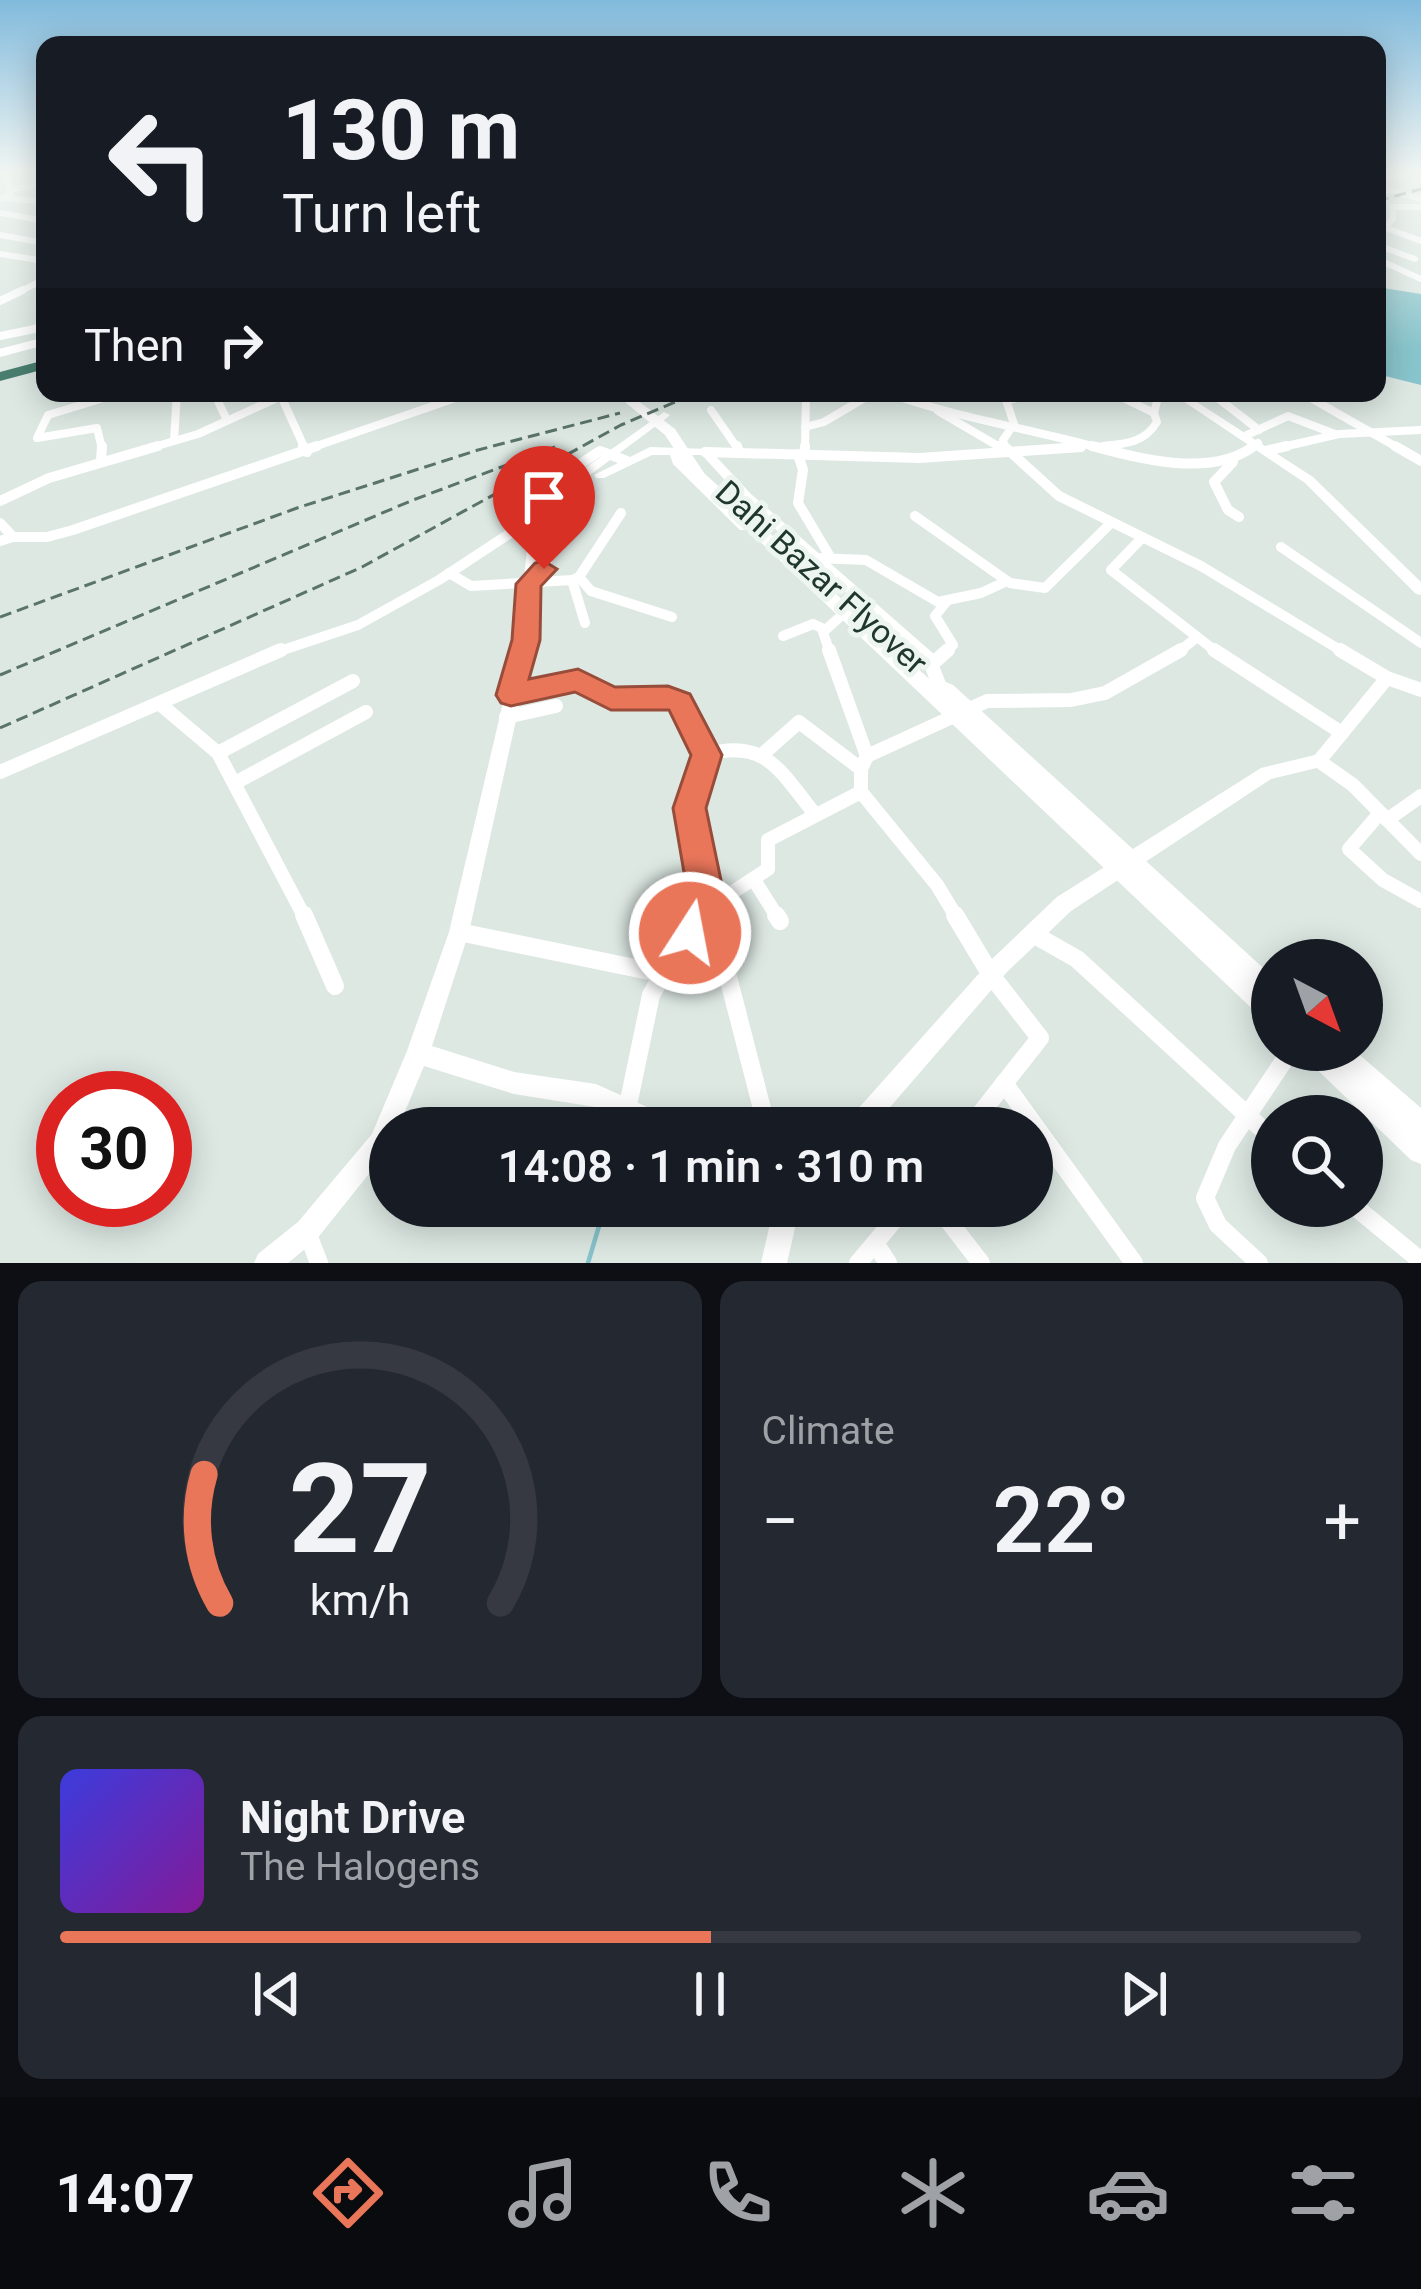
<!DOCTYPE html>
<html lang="en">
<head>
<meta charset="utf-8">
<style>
  body { margin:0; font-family:Roboto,sans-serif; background:#242831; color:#f1f3f6; height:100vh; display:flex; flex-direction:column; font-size:45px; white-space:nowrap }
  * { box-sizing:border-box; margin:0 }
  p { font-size:39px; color:#9ea1a6 }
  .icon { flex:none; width:66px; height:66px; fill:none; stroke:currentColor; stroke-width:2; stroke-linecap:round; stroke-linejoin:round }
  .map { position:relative; height:1263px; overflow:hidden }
  .drawer { display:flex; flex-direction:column; gap:18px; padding:18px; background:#0d0f14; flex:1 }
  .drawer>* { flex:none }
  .guide { position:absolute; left:36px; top:36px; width:1350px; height:366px; border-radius:24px; box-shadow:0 6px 30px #0003; background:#171b24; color:#f1f3f6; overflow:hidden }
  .needle { width:78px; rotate:139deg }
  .controls { position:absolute; left:1251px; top:939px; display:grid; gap:24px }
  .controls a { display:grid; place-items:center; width:132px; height:132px; border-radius:50%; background:#171b24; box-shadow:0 6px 30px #0003; font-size:60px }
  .speed { position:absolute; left:36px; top:1071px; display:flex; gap:24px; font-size:60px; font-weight:700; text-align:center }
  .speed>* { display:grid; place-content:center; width:156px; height:156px; border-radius:50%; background:#171b24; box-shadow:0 6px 30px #0003; line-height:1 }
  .speed .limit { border:18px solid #d22; background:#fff; color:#111 }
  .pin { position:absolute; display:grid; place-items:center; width:102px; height:102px; color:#fff; margin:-123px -51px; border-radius:50% 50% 50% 0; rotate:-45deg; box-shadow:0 0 12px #0007 }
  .pin .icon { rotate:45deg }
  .me { position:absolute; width:132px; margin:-66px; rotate:11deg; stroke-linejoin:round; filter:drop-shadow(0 0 9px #0008) }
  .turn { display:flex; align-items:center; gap:42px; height:252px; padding:0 48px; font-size:54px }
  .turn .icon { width:156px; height:156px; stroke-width:2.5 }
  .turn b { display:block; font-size:84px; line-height:102px }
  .then { display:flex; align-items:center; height:114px; padding:0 48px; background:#0003; gap:24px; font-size:45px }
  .big { font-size:90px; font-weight:600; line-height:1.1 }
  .drawer .card { flex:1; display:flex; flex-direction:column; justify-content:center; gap:18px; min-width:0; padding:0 42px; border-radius:24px; background:#242831 }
  .drawer .dial { align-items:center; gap:0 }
  .dial svg { height:312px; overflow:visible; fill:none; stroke:#363941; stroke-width:7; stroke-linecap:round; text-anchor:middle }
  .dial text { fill:#f1f3f6; stroke:none }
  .song { display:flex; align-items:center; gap:36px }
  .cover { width:144px; height:144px; border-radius:18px; background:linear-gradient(135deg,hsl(240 70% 55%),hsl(290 70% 35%)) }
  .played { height:12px; border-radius:6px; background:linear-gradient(90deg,#ea765a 50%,#363941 50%) }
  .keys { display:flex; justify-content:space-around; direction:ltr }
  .heat { display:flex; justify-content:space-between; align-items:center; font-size:66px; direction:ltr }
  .drawer .tiles { flex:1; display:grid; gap:18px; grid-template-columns:1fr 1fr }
  .card:last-child { grid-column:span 2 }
  .trip { position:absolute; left:369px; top:1107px; width:684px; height:120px; border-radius:60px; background:#171b24; box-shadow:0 6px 30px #0003; font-weight:600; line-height:120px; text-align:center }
  .tabs { display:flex; height:192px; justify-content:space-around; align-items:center; background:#090b0e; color:#9ea1a6 }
  .tabs .icon { width:84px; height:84px }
  .tabs .selected { color:#ea765a }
  .tabs b { font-size:54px; color:#f1f3f6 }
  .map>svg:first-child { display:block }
  .water { fill:#88c4cb }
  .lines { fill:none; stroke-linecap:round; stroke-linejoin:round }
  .stream { stroke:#88c4cb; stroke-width:4.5 }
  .minor-far4 { stroke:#fff; stroke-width:6 }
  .minor-far3 { stroke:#fff; stroke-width:8 }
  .minor-far2 { stroke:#fff; stroke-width:10 }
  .minor-far1 { stroke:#fff; stroke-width:14 }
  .minor { stroke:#fff; stroke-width:18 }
  .tertiary { fill:#fff; fill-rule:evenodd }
  .secondary { fill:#fff; fill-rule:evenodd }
  .trunk { fill:#497e6f; fill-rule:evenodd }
  .rail { stroke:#5a736b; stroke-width:3; stroke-dasharray:12 6; stroke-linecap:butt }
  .route { fill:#ea765a; stroke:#984d3a; stroke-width:3 }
  .labels { text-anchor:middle; stroke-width:10; stroke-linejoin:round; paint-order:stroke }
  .street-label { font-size:33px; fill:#20372f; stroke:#edf5f1 }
</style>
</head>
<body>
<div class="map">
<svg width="1421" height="1263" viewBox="0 0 1421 1263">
  <rect width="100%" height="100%" fill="#dde8e3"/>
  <path class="water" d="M1377,287l44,7v91l-44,-11z"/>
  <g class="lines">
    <path class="stream" d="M588,1263l17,-57"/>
    <g class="minor-far4">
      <path d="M1377,182l31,-9"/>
      <path d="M1377,187l44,12"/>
      <path d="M9,190l36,-6"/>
      <path d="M7,198l28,3"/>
      <path d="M0,199l11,-4 -5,-23"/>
      <path d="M1421,207h-29l1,11 -7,10 35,13"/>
      <path d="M0,213l40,7"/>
      <path d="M1377,245l38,14"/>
      <path d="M0,254l45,7"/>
      <path d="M1377,259l44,20"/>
      <path d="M17,293l28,-14"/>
    </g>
    <g class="minor-far3">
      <path d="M45,291l-6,37 6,7"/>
      <path d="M0,301l23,-11"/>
      <path d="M0,336l39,-8"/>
      <path d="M0,353l45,-12"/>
      <path d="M214,393l13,27"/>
      <path d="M888,393c69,25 144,36 215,56"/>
      <path d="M1113,393l41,20"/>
      <path d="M1302,393l98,56"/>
      <path d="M280,394l25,55"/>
      <path d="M1219,399l40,31"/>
      <path d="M711,410l27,39"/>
      <path d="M938,411l65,38"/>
      <path d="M805,427l19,-5 49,-29"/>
      <path d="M1247,435l41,-19 47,18"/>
      <path d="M174,440l3,-47"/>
      <path d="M1103,446c23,-2 41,-3 54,-24l-3,-9 5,-20"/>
      <path d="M102,449l-5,-21 -60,10 11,-23 72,-22"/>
      <path d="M147,449l51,-15 90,-41"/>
      <path d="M308,449l162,-56"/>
      <path d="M805,449l1,-56"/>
      <path d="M1005,449l-2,-9 11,-16 -8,-24 41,-7"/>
      <path d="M1053,449l28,-2"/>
      <path d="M1250,449l8,-6"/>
      <path d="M1274,449l65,-15 82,-4"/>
    </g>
    <g class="minor-far2">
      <path d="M303,446l4,6"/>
      <path d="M737,446l2,6"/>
      <path d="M998,446l7,4"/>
      <path d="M1004,446l55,50 142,70 144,87"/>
      <path d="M1092,446c49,13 120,32 162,0"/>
      <path d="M1395,446l26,15"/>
      <path d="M1269,450l18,-4"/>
      <path d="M705,452l215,6 161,-11"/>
      <path d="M798,454l5,16 -5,33 31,52"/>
      <path d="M805,454v-8"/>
      <path d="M101,461l1,-15"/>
      <path d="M1233,462l-19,20 14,28 11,7"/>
      <path d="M0,501l49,-23 109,-32"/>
      <path d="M915,516l95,67 35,5 66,-65"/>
      <path d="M0,523l13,14 -13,4"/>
      <path d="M13,537h34l26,-7 244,-84"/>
      <path d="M1142,538l-31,32 107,83"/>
      <path d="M1281,547l140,96"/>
      <path d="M816,558l50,2 72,42 43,-9 26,-12"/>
      <path d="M449,573l22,13 101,-6 7,-3 42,-64"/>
      <path d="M579,577l12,14 81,26"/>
      <path d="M572,580l13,43"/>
      <path d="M783,636l30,-12 11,5"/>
      <path d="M274,653l84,-28 81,-45 73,-48 23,-38 65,-43 27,10"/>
      <path d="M830,653l-7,-21 18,-16"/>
      <path d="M945,653l8,-8 -18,-29 12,-15"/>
      <path d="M1177,653l19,-15"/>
    </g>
    <g class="minor-far1">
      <path d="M829,650l38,106"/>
      <path d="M1214,650l128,83"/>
      <path d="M1340,650l47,28"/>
      <path d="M931,665l17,-15"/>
      <path d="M1421,690l-34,-12 -68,83 34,24 68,69"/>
      <path d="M511,695l67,-15 33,19 69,3 26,53"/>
      <path d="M160,704l58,49 87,165"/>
      <path d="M506,717l50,-11"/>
      <path d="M218,753l135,-72"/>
      <path d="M764,753l35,-31 62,47"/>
      <path d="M0,772l281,-122"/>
      <path d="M235,783l131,-71"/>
      <path d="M1380,813l-31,36 34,31 38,21"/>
      <path d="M1387,820l34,-24"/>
      <path d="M754,880l24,38"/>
      <path d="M710,907l58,-38v-29l93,-48"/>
      <path d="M695,918l9,-25"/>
      <path d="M713,918l-23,-110 16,-53c59,-18 75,17 108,58"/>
      <path d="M957,918l-20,-33 -76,-93v-23l6,-13 120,-55 84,-1 34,-7 76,-43"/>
    </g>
    <g class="minor">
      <path d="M304,915l31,71"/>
      <path d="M712,915l55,213"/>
      <path d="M776,915l4,6"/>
      <path d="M955,915l36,60 49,63 -71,90"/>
      <path d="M459,932l205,42"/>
      <path d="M1033,934l44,25 195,179"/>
      <path d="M1004,1083l130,180"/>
      <path d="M627,1110l24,-115 45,-80"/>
      <path d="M937,1206l44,57"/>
      <path d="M1354,1206l67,55"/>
      <path d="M307,1232l12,31"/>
      <path d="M875,1243l13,20"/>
      <path d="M858,1263l48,-57"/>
      <path d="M1259,1263l-41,-38 -13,-27 22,-52 64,-96"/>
    </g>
    <g class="tertiary">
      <path d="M1171,393h12l130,84 108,105v13l-5,-1 -111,-111z"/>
      <path d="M664,412l6,3 -2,2 -101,75h8l2,3 -22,26 -4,48 -13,13 -4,57 -65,293 -37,114 82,26 82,12 80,36 4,8h-39l-46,-21 -81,-13 -90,-28 -26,62h-8l-2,22 -72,90 -28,23h-34l4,-9 40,-32 74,-88 35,-83 42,-119 69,-293 6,-53 -2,-3 2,-4 6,-60 24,-29z"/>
      <path d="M650,447l59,2 42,45 184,161 11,28 -2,4h-12l-9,-25 -180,-162 -41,-45h-20l1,5 67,64 2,3 -2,3h-10l-67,-66 -3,-9h-18l-48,23h-8l-2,-3z"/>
      <path d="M1319,754l6,2 3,5 -3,5 -54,13 -200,132 -65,62 -134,155h-28l4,-8 144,-161 65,-62 204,-129z"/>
      <path d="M774,1206h26l-13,57h-26z"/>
    </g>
    <g class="secondary">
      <path d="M0,232l45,8v6l-45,-8z"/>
      <path d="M614,393h14l47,36 29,44 234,214 8,-5 7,3 319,291v47l-9,-4 -569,-540 -29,-44z"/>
      <path d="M1302,1050h52l67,58v56l-10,-4 -105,-101z"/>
    </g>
    <path class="trunk" d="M45,360v9l-45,12v-9z"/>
    <g class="rail">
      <path d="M1377,201l44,-12"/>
      <path d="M0,617l297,-109 181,-58 142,-37"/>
      <path d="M0,675l413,-175 142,-53"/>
      <path d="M0,728l362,-161 259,-142 75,-32"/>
    </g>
  </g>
  <linearGradient id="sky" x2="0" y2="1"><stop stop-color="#81badc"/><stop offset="0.49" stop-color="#f0f5f2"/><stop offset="1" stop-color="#f0f5f2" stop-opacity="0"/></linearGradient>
  <rect width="1421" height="349" fill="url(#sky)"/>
  <path class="route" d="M544,561l13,8 -16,17 -1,54 -11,39 49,-10 37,18 53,-1 22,8 32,61 -16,53 17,82 -20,56 -13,5 -13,-5 -5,-13 15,-43 -14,-82 18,-53 -22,-45h-58l-36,-18 -64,14 -10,-3 -5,-8 16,-55 4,-56 19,-21z"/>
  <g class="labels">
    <g class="street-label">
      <text transform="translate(822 577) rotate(42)" y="12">Dahi Bazar Flyover</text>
    </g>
  </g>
</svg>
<div class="controls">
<a><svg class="needle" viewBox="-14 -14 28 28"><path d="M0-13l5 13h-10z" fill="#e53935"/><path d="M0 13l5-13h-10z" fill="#9ea1a6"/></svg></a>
<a><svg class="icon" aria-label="search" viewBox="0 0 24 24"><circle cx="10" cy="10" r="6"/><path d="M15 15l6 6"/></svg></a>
</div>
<div class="speed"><div class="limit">30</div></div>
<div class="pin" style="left:544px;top:569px;background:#d93025"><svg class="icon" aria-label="arrive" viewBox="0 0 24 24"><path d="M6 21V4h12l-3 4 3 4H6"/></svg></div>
<svg class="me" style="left:690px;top:933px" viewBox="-20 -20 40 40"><circle r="17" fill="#ea765a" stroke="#fff" stroke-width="3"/><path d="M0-11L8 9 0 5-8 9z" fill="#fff"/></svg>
<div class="trip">14:08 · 1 min · 310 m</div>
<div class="guide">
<div class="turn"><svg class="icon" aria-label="left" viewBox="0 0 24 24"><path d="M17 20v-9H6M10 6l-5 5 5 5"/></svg><div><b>130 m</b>Turn left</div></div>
<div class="then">Then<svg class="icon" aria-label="right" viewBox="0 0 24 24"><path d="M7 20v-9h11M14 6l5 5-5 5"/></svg></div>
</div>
</div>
<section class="drawer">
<div class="tiles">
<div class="card dial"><svg viewBox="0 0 100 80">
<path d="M14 69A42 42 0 1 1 86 69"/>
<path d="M14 69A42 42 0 0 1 10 36" stroke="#ea765a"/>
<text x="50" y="56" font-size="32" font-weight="700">27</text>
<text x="50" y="72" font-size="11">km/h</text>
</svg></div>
<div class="card"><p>Climate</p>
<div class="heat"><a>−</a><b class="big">22°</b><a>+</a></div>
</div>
<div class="card">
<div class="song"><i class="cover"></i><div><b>Night Drive</b><p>The Halogens</p></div></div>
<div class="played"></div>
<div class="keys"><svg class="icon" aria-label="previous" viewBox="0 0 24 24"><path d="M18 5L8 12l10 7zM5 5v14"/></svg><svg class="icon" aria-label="pause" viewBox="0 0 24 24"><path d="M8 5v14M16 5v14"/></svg><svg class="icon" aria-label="next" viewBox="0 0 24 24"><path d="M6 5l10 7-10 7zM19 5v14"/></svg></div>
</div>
</div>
</section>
<nav class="tabs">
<b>14:07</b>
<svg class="icon selected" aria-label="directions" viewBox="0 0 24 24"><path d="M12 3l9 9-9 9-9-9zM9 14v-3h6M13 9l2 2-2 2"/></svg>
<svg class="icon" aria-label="music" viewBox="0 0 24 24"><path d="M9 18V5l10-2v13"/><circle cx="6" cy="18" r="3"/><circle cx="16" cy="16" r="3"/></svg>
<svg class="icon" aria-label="phone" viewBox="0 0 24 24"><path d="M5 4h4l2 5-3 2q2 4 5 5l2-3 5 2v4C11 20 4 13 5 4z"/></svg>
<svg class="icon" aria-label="climate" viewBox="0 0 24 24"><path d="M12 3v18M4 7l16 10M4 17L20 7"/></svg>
<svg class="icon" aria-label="car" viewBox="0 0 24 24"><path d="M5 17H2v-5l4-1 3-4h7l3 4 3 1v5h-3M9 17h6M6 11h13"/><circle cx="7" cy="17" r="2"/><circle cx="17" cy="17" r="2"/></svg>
<svg class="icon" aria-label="filters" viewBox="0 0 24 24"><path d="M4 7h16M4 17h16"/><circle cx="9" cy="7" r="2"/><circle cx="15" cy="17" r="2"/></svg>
</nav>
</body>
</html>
